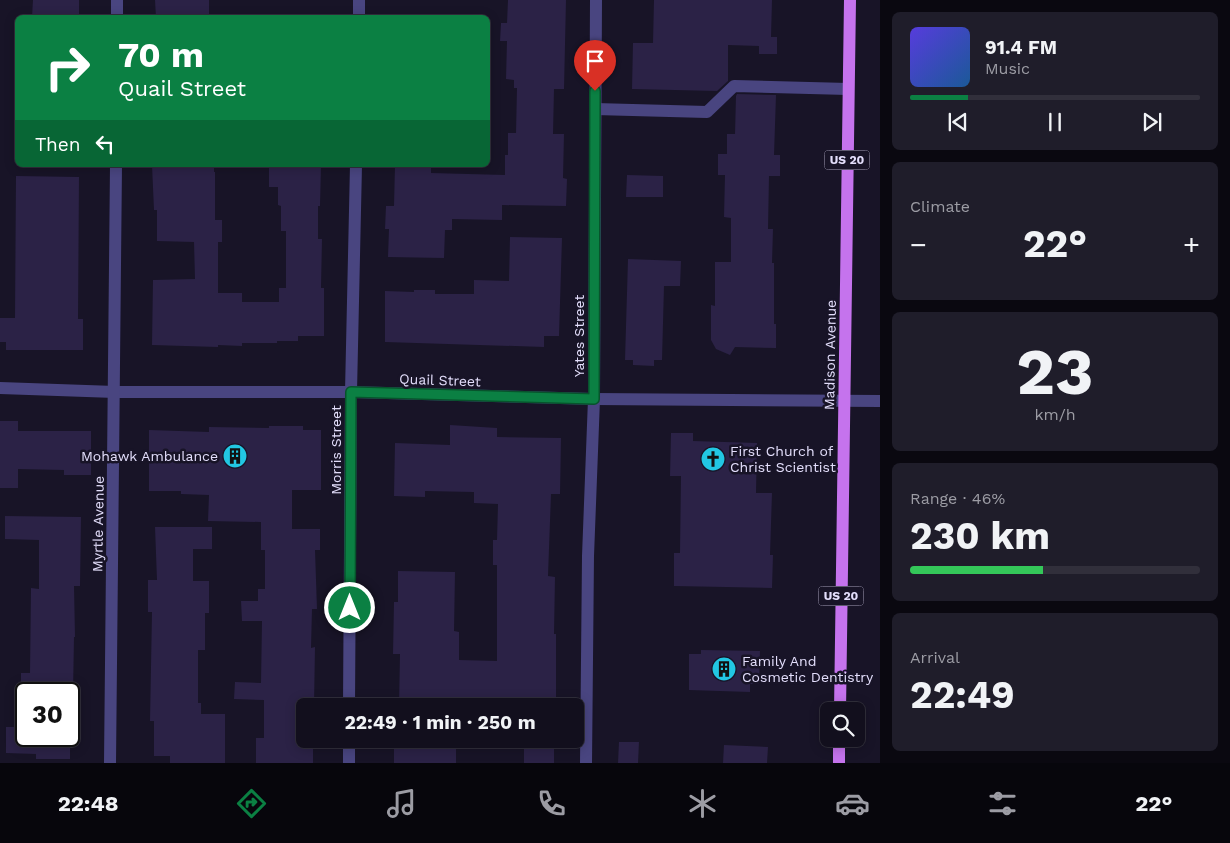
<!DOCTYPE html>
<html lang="en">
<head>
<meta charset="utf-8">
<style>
  body { margin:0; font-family:"Work Sans",sans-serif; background:#1f1d2a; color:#f1f3f6; height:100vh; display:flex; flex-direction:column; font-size:19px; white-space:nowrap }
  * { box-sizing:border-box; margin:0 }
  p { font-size:16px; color:#9c9ca4 }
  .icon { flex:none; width:28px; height:28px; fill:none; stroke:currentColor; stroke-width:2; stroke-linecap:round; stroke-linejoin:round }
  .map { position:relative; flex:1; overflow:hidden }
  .drawer { display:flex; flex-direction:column; gap:12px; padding:12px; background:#0a0810; width:350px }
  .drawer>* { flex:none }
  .guide { position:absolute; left:15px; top:15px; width:475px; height:152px; border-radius:8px; box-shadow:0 2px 12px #0003,0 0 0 1px #312f3b; background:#0b8043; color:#fff; overflow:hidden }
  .controls { position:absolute; left:820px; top:702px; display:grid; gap:10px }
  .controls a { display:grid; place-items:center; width:45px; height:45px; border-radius:8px; background:#120f1d; box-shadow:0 2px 12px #0003,0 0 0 1px #312f3b; font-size:25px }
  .speed { position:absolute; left:15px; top:682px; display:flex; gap:10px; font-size:25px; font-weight:700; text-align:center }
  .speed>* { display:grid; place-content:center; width:65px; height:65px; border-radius:50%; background:#120f1d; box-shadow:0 2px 12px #0003,0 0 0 1px #312f3b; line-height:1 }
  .speed .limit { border:2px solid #111; border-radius:8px; background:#fff; color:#111 }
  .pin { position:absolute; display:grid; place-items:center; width:42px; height:42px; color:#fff; margin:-51px -21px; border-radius:50% 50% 50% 0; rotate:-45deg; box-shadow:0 0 5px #0007 }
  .pin .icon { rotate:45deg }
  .me { position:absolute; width:55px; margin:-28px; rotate:0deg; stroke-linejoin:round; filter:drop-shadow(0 0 4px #0008) }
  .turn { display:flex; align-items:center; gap:18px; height:105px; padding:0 20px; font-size:22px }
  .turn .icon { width:65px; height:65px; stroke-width:2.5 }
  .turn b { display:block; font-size:35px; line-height:42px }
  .then { display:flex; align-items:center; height:48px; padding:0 20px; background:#0003; gap:10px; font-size:19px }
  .big { font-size:38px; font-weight:700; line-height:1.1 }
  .drawer .widget { flex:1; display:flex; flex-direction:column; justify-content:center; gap:8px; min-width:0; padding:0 18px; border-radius:8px; background:#1f1d2a }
  .drawer .dial { align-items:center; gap:0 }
  .dial b { font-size:65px; line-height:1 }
  .song { display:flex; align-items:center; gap:15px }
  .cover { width:60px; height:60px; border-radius:8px; background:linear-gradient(135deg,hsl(250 70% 55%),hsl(210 70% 35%)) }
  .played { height:5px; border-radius:2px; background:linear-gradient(90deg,#0b8043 20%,#312f3b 20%) }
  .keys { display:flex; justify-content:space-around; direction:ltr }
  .heat { display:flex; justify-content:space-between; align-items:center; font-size:28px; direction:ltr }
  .charge { height:8px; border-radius:4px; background:linear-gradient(90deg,#34c759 46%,#312f3b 0) }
  .trip { position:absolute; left:296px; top:698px; width:288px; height:50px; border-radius:8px; background:#120f1d; box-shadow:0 2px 12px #0003,0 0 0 1px #312f3b; font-weight:700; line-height:50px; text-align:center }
  .dock { display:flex; height:80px; justify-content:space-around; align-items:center; background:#07060c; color:#9c9ca4 }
  .dock .icon { width:35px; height:35px }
  .dock .selected { color:#0b8043 }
  .dock b { font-size:22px; color:#f1f3f6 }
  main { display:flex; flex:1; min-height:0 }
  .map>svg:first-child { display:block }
  .building { fill:#2b2246 }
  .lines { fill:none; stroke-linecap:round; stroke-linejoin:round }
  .minor { stroke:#494580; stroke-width:12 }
  .major { stroke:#c573ed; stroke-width:12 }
  .route-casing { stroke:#07532c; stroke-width:12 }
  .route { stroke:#0b8043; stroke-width:9 }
  .labels { text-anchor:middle; stroke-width:5; stroke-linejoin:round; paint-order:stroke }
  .shield { fill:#181427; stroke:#a6a1bb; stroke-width:1 }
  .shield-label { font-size:12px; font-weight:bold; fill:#e3defb }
  .street-label { font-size:14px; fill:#e3defb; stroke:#181427 }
  .poi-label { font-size:14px; fill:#e3defb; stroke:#181427; text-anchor:start }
</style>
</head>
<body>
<main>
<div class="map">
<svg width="880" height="763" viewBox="0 0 880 763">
  <rect width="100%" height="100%" fill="#181427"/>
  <g class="building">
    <path d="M33,0h46v17h-47z"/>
    <path d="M155,0h54v18h-53z"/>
    <path d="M508,0h58l-2,89h-10l-1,45h11l-1,44 4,1 -1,27 -64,-1v15l-50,-1v11h-7l-1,28 -56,-1 1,-28h-4l1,-23h8l1,-41h36v8l74,2v-20h3v-22h8l1,-45h-3v-8l-8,-1 1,-38h-7l1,-18h6z"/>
    <path d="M654,0h118l-1,37h6v17h-18v-8l-31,-1v36l-11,10 -85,-2 1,-46h20z"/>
    <path d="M737,94l39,1 -2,60h6v21h-11l-1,53h5l-1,34h2v61h2v24l-41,-1 -5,8 -14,-6 -5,-9v-35l4,1v-44h16v-44l-7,-1 1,-42h-7v-21h9v-20h8l1,-38z"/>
    <path d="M152,165h62v7h1v48h7v22h-4v51h24v9h37v-14h7v-57h-5v-25l-3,-1v-18h-9v-22h52l-1,41h-2v33h4l-1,49h3v48h-26v5h-21v2h-35v3l-24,-1v2l-66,-2 1,-65 42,-1 -1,-37 -37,-1v-31h-3z"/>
    <path d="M627,175l36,1v21h-37z"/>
    <path d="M16,176l63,1 -1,142h5v31h-77v-8h-6v-24h15z"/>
    <path d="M510,237l52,1 -3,98h-15v11l-159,-5v-51l29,1v-2h21v4h39v-14l35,1z"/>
    <path d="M628,259l53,2 -1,25h-16l-2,74h-8v6l-21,-1v-5h-8z"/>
    <path d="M0,421h18v10h73v44h-27v-5l-46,-1v19h-18z"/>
    <path d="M450,425l47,3v9l64,1 -1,56h-9l-3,82 7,1 -1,57h2v72h-157l1,-52h-7l1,-52h4v-31l57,1 -1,59 5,1v28l38,1v-96h-4v-25h4l1,-36 -24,-1v-11l-49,-1v6l-31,-1 1,-53 55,2z"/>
    <path d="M269,426h34v4h18v60h-29v39h28v21h-5l2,59h-5l-1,39 4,-1 -1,59h-9v33h8v24h-57v-25h8v-38l-30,-1 1,-17 26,1 1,-62h-20l-1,-20h17v-12h7v-39h-4v-28l-53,-1 1,-26 -28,-1v-3h-32v-61l60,2v-5l60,1z"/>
    <path d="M671,433h22v8l64,2 -1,50h16l-2,62h3l-1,33 -98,-2v-33h6l1,-77h-11z"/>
    <path d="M5,516l76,1 -1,69h-6l1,51h-1l-1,57h-52v-21h9l1,-85 8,1v-49l-34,-1z"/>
    <path d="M155,527h57v22h-19v32h16v32h-4v37h-7v53h3v11h24v49h-55v-7h-16v-35h-4l2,-109h-4v-32h9z"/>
    <path d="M701,650l59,1 -1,33h-9v8l-61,-2v-36h12z"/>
    <path d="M6,727h20v9h44v23h-34v-5l-30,-1z"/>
    <path d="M398,739h37v7h21v17h-62v-18h4z"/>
    <rect x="524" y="739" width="30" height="24"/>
    <path d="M619,742h20l-1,21h-20z"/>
    <path d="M724,745l44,2 -1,16h-44z"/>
  </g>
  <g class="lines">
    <g class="minor">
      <path d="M117,18v-18"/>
      <path d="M359,18v-18"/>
      <path d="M595,109l112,3 27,-26 114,3"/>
      <path d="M0,388l115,4h236l243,7 286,2"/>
      <path d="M349,706l2,-314 5,-227"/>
      <path d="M110,763l6,-598"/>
      <path d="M349,763v-24"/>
      <path d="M586,763l2,-207 6,-157 2,-399"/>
    </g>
    <g class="major">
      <path d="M840,711l10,-711"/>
      <path d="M839,763v-24"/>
    </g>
  </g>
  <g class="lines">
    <defs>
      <path id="route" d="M350,608l1,-216 243,7 1,-308"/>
    </defs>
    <use href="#route" class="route-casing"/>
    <use href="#route" class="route"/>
  </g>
  <defs>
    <symbol id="building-disc" viewBox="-11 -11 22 22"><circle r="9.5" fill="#22c7e3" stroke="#181427"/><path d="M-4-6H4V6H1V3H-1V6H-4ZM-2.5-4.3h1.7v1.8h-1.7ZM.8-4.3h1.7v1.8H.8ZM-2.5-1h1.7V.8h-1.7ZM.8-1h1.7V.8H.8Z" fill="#111"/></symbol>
    <symbol id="church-disc" viewBox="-11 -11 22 22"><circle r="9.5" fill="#22c7e3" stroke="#181427"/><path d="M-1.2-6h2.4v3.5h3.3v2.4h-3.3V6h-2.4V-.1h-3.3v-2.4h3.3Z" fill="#111"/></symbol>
  </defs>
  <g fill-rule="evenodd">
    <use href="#building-disc" x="221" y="442" width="28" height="28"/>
    <use href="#church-disc" x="699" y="445" width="28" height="28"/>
    <use href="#building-disc" x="710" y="655" width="28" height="28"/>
  </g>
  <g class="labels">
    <g class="shield">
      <rect x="824.5" y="150.5" width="45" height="19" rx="4"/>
      <rect x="818.5" y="586.5" width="45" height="19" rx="4"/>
    </g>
    <g class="shield-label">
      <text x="847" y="164">US 20</text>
      <text x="841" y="600">US 20</text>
    </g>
    <g class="street-label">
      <text transform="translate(579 336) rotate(-90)" y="5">Yates Street</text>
      <text transform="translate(830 355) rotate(-89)" y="5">Madison Avenue</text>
      <text transform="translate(440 380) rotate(2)" y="5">Quail Street</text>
      <text transform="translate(336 450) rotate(-90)" y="5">Morris Street</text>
      <text transform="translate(98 524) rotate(-89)" y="5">Myrtle Avenue</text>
    </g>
    <g class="poi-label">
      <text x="730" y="456">First Church of<tspan x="730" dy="16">Christ Scientist</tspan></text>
      <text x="218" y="461" text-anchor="end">Mohawk Ambulance</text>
      <text x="742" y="666">Family And<tspan x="742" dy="16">Cosmetic Dentistry</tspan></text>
    </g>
  </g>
</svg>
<div class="controls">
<a><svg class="icon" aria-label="search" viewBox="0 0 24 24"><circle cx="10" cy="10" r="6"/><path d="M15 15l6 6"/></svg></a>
</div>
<div class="speed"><div class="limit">30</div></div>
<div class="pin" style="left:595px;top:91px;background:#d93025"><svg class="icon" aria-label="arrive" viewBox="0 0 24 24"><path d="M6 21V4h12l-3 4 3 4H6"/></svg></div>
<svg class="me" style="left:350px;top:608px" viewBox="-20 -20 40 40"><circle r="17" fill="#0b8043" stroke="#fff" stroke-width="3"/><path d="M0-11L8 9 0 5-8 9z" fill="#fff"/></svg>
<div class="trip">22:49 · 1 min · 250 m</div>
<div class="guide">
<div class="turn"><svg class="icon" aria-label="right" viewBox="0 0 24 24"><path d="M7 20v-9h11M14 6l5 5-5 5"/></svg><div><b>70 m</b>Quail Street</div></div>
<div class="then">Then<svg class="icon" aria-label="left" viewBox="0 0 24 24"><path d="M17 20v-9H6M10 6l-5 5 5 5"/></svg></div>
</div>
</div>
<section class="drawer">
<div class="widget">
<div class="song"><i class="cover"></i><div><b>91.4 FM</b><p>Music</p></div></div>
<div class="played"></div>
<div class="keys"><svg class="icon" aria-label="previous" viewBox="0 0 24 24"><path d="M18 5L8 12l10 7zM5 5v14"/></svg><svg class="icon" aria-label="pause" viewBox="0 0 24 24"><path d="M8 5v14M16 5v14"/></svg><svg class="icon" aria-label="next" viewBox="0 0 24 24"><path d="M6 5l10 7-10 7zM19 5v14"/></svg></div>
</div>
<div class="widget"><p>Climate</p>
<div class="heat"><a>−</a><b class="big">22°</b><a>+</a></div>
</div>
<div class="widget dial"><b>23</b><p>km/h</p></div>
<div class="widget"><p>Range · 46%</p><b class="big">230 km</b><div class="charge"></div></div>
<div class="widget"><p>Arrival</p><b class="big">22:49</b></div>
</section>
</main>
<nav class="dock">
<b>22:48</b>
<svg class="icon selected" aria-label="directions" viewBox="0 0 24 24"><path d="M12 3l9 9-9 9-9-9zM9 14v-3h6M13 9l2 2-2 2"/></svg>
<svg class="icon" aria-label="music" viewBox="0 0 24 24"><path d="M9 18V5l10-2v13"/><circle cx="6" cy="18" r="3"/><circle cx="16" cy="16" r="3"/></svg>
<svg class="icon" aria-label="phone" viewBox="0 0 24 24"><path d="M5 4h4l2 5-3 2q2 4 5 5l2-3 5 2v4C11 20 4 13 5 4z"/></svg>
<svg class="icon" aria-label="climate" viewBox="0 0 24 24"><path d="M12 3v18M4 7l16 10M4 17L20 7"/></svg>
<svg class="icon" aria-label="car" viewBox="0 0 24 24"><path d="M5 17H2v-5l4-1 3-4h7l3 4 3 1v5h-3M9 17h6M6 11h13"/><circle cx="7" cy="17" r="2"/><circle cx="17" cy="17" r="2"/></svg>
<svg class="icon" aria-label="filters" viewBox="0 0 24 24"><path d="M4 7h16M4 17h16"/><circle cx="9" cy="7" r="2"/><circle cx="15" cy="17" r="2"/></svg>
<b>22°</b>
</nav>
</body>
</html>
